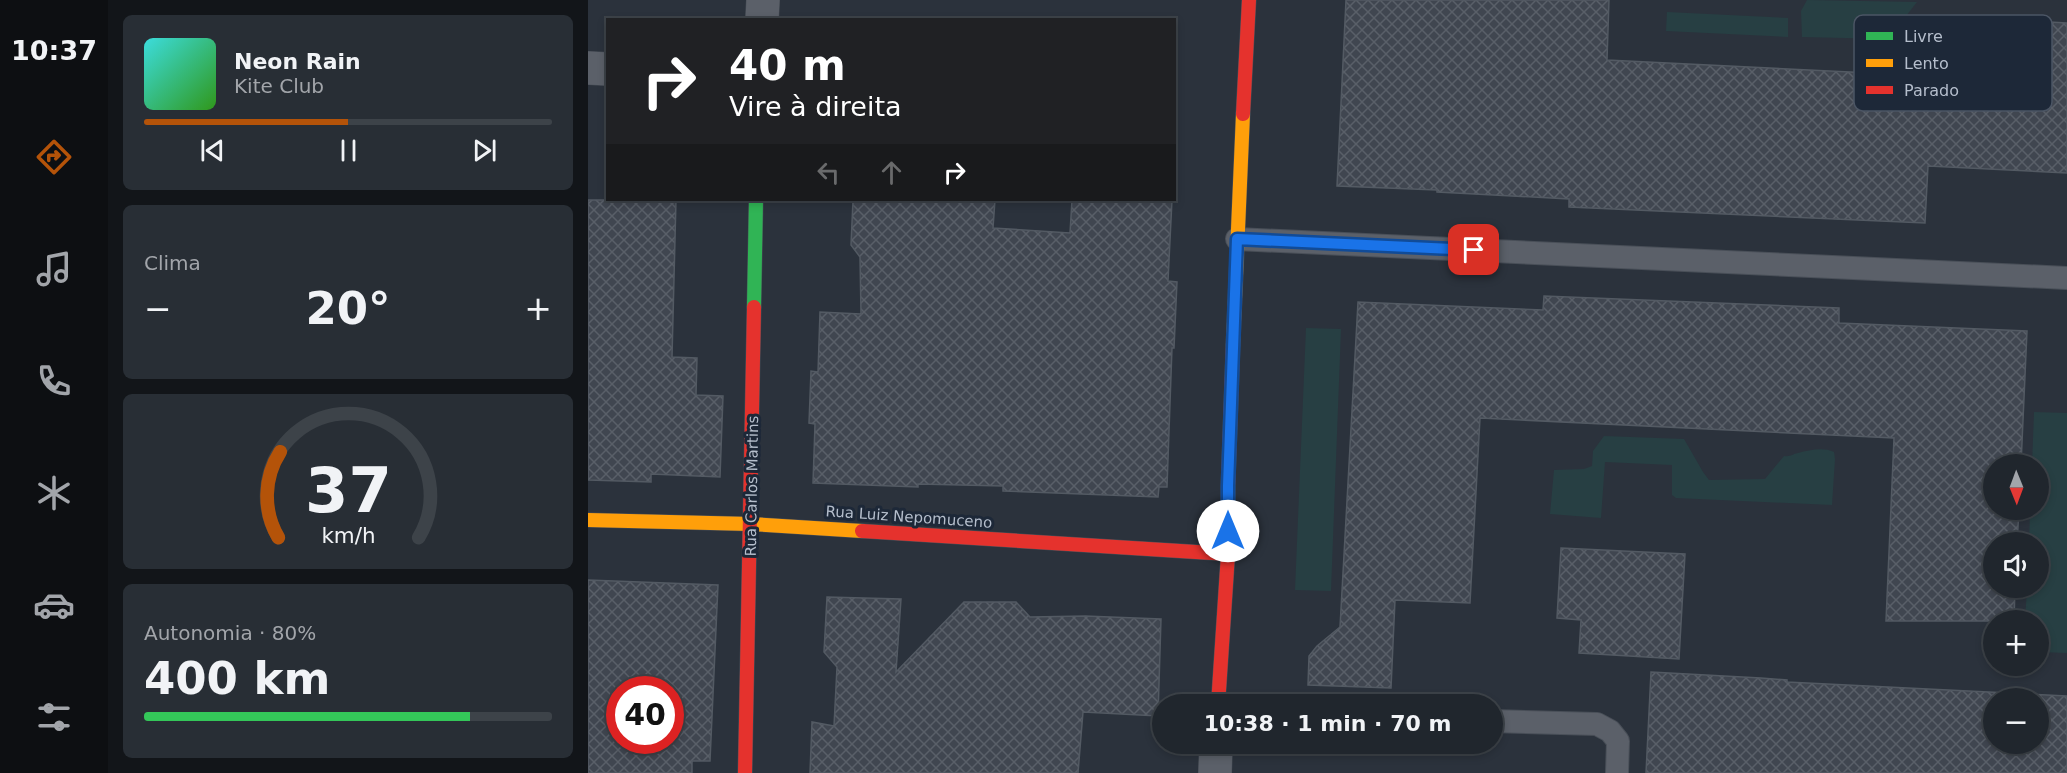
<!DOCTYPE html>
<html lang="pt">
<head>
<meta charset="utf-8">
<style>
  body { margin:0; font-family:"DejaVu Sans",sans-serif; background:#282e35; color:#f1f3f6; height:100vh; display:flex; flex-direction:column; font-size:22px; white-space:nowrap }
  * { box-sizing:border-box; margin:0 }
  p { font-size:20px; color:#a2a5aa }
  .icon { flex:none; width:33px; height:33px; fill:none; stroke:currentColor; stroke-width:2; stroke-linecap:round; stroke-linejoin:round }
  .map { position:relative; flex:1; overflow:hidden }
  .panel { display:flex; flex-direction:column; gap:15px; padding:15px; background:#121519; width:480px }
  .panel>* { flex:none }
  .hud { position:absolute; left:18px; top:18px; width:570px; height:183px; border-radius:0px; box-shadow:0 3px 9px #0003,0 0 0 2px #3d4349; background:#202124; color:#fff; overflow:hidden }
  .needle { width:39px; rotate:179deg }
  .tools { position:absolute; left:1395px; top:454px; display:grid; gap:12px }
  .tools a { display:grid; place-items:center; width:66px; height:66px; border-radius:50%; background:#20262d; box-shadow:0 3px 9px #0003,0 0 0 2px #3d4349; font-size:30px }
  .speed { position:absolute; left:18px; top:676px; display:flex; gap:12px; font-size:30px; font-weight:700; text-align:center }
  .speed>* { display:grid; place-content:center; width:78px; height:78px; border-radius:50%; background:#20262d; box-shadow:0 3px 9px #0003,0 0 0 2px #3d4349; line-height:1 }
  .speed .limit { border:9px solid #d22; background:#fff; color:#111 }
  .pin { position:absolute; display:grid; place-items:center; width:51px; height:51px; color:#fff; margin:-26px; border-radius:12px; box-shadow:0 3px 9px #0006 }
  .me { position:absolute; width:66px; margin:-33px; rotate:0deg; stroke-linejoin:round; filter:drop-shadow(0 0 4px #0008) }
  .turn { display:flex; align-items:center; gap:21px; height:126px; padding:0 24px; font-size:27px }
  .turn .icon { width:78px; height:78px; stroke-width:2.5 }
  .turn b { display:block; font-size:42px; line-height:51px }
  .lanes { display:flex; align-items:center; height:57px; padding:0 24px; background:#0003; justify-content:center; gap:30px; direction:ltr }
  .lanes .off { opacity:.35 }
  .big { font-size:45px; font-weight:700; line-height:1.1 }
  .panel .card { flex:1; display:flex; flex-direction:column; justify-content:center; gap:9px; min-width:0; padding:0 21px; border-radius:9px; background:#282e35 }
  .panel .dial { align-items:center; gap:0 }
  .dial svg { height:156px; overflow:visible; fill:none; stroke:#3d4349; stroke-width:7; stroke-linecap:round; text-anchor:middle }
  .dial text { fill:#f1f3f6; stroke:none }
  .song { display:flex; align-items:center; gap:18px }
  .cover { width:72px; height:72px; border-radius:9px; background:linear-gradient(135deg,hsl(180 70% 55%),hsl(110 70% 35%)) }
  .played { height:6px; border-radius:3px; background:linear-gradient(90deg,#b45309 50%,#3d4349 50%) }
  .keys { display:flex; justify-content:space-around; direction:ltr }
  .heat { display:flex; justify-content:space-between; align-items:center; font-size:33px; direction:ltr }
  .charge { height:9px; border-radius:4px; background:linear-gradient(90deg,#34c759 80%,#3d4349 0) }
  .trip { position:absolute; left:564px; top:694px; width:351px; height:60px; border-radius:30px; background:#20262d; box-shadow:0 3px 9px #0003,0 0 0 2px #3d4349; font-weight:700; line-height:60px; text-align:center }
  main { display:flex; flex:1; min-height:0 }
  .tab-bar { display:flex; flex-direction:column; width:108px; justify-content:space-around; align-items:center; background:#0d0f12; color:#a2a5aa }
  .tab-bar .icon { width:42px; height:42px }
  .tab-bar .selected { color:#b45309 }
  .tab-bar b { font-size:27px; color:#f1f3f6 }
  .map>svg:first-child { display:block }
  .green { fill:#273f43 }
  .building { fill:url(#building-cross-hatch); stroke:#535a63; stroke-width:1.5; fill-rule:evenodd }
  .lines { fill:none; stroke-linecap:round; stroke-linejoin:round }
  .lane-casing { stroke:#494f58; stroke-width:24 }
  .street-casing { stroke:#494f58; stroke-width:34 }
  .fast-casing { stroke:#494f58; stroke-width:15 }
  .slow-casing { stroke:#494f58; stroke-width:15 }
  .jam-casing { stroke:#494f58; stroke-width:15 }
  .lane { stroke:#5b6069; stroke-width:22 }
  .street { stroke:#5b6069; stroke-width:33 }
  .fast { stroke:#30b455; stroke-width:14 }
  .slow { stroke:#ff9f0a; stroke-width:14 }
  .jam { stroke:#e5322d; stroke-width:14 }
  .route-casing { stroke:#114b97; stroke-width:15 }
  .route { stroke:#1a73e8; stroke-width:10 }
  .labels { text-anchor:middle; stroke-width:6; stroke-linejoin:round; paint-order:stroke }
  .street-label { font-size:15px; fill:#b5becc; stroke:#1d2838 }
  .key { fill:#1d2838; stroke:#4b5564; stroke-width:1.5 }
  .key-label { font-size:16px; fill:#b5becc }
</style>
</head>
<body>
<main>
<nav class="tab-bar">
<b>10:37</b>
<svg class="icon selected" aria-label="directions" viewBox="0 0 24 24"><path d="M12 3l9 9-9 9-9-9zM9 14v-3h6M13 9l2 2-2 2"/></svg>
<svg class="icon" aria-label="music" viewBox="0 0 24 24"><path d="M9 18V5l10-2v13"/><circle cx="6" cy="18" r="3"/><circle cx="16" cy="16" r="3"/></svg>
<svg class="icon" aria-label="phone" viewBox="0 0 24 24"><path d="M5 4h4l2 5-3 2q2 4 5 5l2-3 5 2v4C11 20 4 13 5 4z"/></svg>
<svg class="icon" aria-label="climate" viewBox="0 0 24 24"><path d="M12 3v18M4 7l16 10M4 17L20 7"/></svg>
<svg class="icon" aria-label="car" viewBox="0 0 24 24"><path d="M5 17H2v-5l4-1 3-4h7l3 4 3 1v5h-3M9 17h6M6 11h13"/><circle cx="7" cy="17" r="2"/><circle cx="17" cy="17" r="2"/></svg>
<svg class="icon" aria-label="filters" viewBox="0 0 24 24"><path d="M4 7h16M4 17h16"/><circle cx="9" cy="7" r="2"/><circle cx="15" cy="17" r="2"/></svg>
</nav>
<section class="panel">
<div class="card">
<div class="song"><i class="cover"></i><div><b>Neon Rain</b><p>Kite Club</p></div></div>
<div class="played"></div>
<div class="keys"><svg class="icon" aria-label="previous" viewBox="0 0 24 24"><path d="M18 5L8 12l10 7zM5 5v14"/></svg><svg class="icon" aria-label="pause" viewBox="0 0 24 24"><path d="M8 5v14M16 5v14"/></svg><svg class="icon" aria-label="next" viewBox="0 0 24 24"><path d="M6 5l10 7-10 7zM19 5v14"/></svg></div>
</div>
<div class="card"><p>Clima</p>
<div class="heat"><a>−</a><b class="big">20°</b><a>+</a></div>
</div>
<div class="card dial"><svg viewBox="0 0 100 80">
<path d="M14 69A42 42 0 1 1 86 69"/>
<path d="M14 69A42 42 0 0 1 15 25" stroke="#b45309"/>
<text x="50" y="56" font-size="32" font-weight="700">37</text>
<text x="50" y="72" font-size="11">km/h</text>
</svg></div>
<div class="card"><p>Autonomia · 80%</p><b class="big">400 km</b><div class="charge"></div></div>
</section>
<div class="map">
<svg width="1479" height="773" viewBox="0 0 1479 773">
  <defs>
    <pattern id="building-cross-hatch" width="8" height="8" patternUnits="userSpaceOnUse" patternTransform="scale(1.5)"><rect width="8" height="8" fill="#404650"/><path d="M0 0l8 8M0 8l8-8" fill="none" stroke="#595f68"/></pattern>
  </defs>
  <rect width="100%" height="100%" fill="#2b323c"/>
  <g class="green">
    <path d="M1219,0l110,2 -29,37 -86,-2 -1,-26z"/>
    <path d="M1079,12l121,6v19l-122,-6z"/>
    <path d="M718,328l35,1 -10,262 -36,-1z"/>
    <path d="M1446,412l33,1v240l-28,-1 -1,-31h-13l2,-33h11v-45h-9l1,-33h8v-45h-6z"/>
    <path d="M1016,436l80,3 19,33 6,8 56,-1 19,-23c7,1 8,-2 14,-3 12,-3 25,-6 36,-1l1,7 -3,46 -156,-7 -4,-3v-30l-67,-3 -4,56 -51,-4 4,-44 30,-1 8,-3 1,-15z"/>
  </g>
  <g class="building">
    <path d="M758,0h263l-2,60 346,17 3,-60 111,6v150l-139,-7 -3,57 -356,-16v-8l-132,-7v-2l-100,-4z"/>
    <path d="M0,200h88l-4,157 25,1 -1,37 27,1 -3,81 -69,-3v8l-63,-2z"/>
    <path d="M265,200h142l-2,28 77,5 2,-33h100l-4,81 9,1 -3,66h-2l-5,139h-8l-1,10 -155,-6v-5l-85,-2v3l-105,-4 2,-59 -6,-1 2,-52 7,1 2,-60 41,2 -1,-57 -9,-12z"/>
    <path d="M956,296l295,12v15l188,8 -6,134h-27v45h25l-2,33h-23v45h21l-1,33h-128l8,-183 -414,-20 -10,185 -75,-3 -4,88 -83,-3 1,-29 8,-10 23,-19 18,-325 185,8z"/>
    <path d="M973,548l124,6 -6,105 -100,-6 2,-33 -24,-2z"/>
    <path d="M0,580l130,5 -8,176h-18v12h-104zM32,690h50v51h-50z"/>
    <path d="M239,597l74,2 -5,73 68,-70h52l14,15 55,-1 76,3 -3,97 -75,-4 -5,61h-268l2,-51 22,4 3,-59 -13,-15z"/>
    <path d="M1063,672l110,6 26,2v2l280,14v77h-421zM1406,699h44v45h-44z"/>
  </g>
  <g class="lines">
    <defs>
      <g id="lane">
        <path d="M649,239l830,39"/>
        <path d="M904,721l105,3 13,7 8,10 -1,32"/>
      </g>
      <g id="street">
        <path d="M174,20l1,-20"/>
        <path d="M0,68l20,1"/>
        <path d="M627,773l1,-29"/>
      </g>
      <path id="fast" d="M166,307l2,-107"/>
      <g id="slow">
        <path d="M645,345l10,-231"/>
        <path d="M0,520l163,4 111,7"/>
      </g>
      <g id="jam">
        <path d="M655,114l6,-114"/>
        <path d="M274,531l366,23"/>
        <path d="M630,705l10,-151v-68l5,-141"/>
        <path d="M157,773l9,-466"/>
      </g>
    </defs>
    <use href="#lane" class="lane-casing"/>
    <use href="#street" class="street-casing"/>
    <use href="#fast" class="fast-casing"/>
    <use href="#slow" class="slow-casing"/>
    <use href="#jam" class="jam-casing"/>
    <use href="#lane" class="lane"/>
    <use href="#street" class="street"/>
    <use href="#fast" class="fast"/>
    <use href="#slow" class="slow"/>
    <use href="#jam" class="jam"/>
  </g>
  <g class="lines">
    <defs>
      <path id="route" d="M640,531v-45l9,-247 237,11"/>
    </defs>
    <use href="#route" class="route-casing"/>
    <use href="#route" class="route"/>
  </g>
  <g class="labels">
    <g class="street-label">
      <text transform="translate(164 486) rotate(-89)" y="5">Rua Carlos Martins</text>
      <text transform="translate(321 517) rotate(4)" y="5">Rua Luiz Nepomuceno</text>
    </g>
  </g>
  <rect x="1266" y="15" width="198" height="96" rx="9" class="key"/>
  <rect x="1278" y="32" width="27" height="8" fill="#30b455"/>
  <rect x="1278" y="59" width="27" height="8" fill="#ff9f0a"/>
  <rect x="1278" y="86" width="27" height="8" fill="#e5322d"/>
  <g class="key-label">
    <text x="1316" y="42">Livre</text>
    <text x="1316" y="69">Lento</text>
    <text x="1316" y="96">Parado</text>
  </g>
</svg>
<div class="tools">
<a><svg class="needle" viewBox="-14 -14 28 28"><path d="M0-13l5 13h-10z" fill="#e53935"/><path d="M0 13l5-13h-10z" fill="#a2a5aa"/></svg></a>
<a><svg class="icon" aria-label="sound" viewBox="0 0 24 24"><path d="M4 9h4l5-4v14l-5-4H4zM17 9q2 3 0 6"/></svg></a>
<a>+</a>
<a>−</a>
</div>
<div class="speed"><div class="limit">40</div></div>
<div class="pin" style="left:886px;top:250px;background:#d93025"><svg class="icon" aria-label="arrive" viewBox="0 0 24 24"><path d="M6 21V4h12l-3 4 3 4H6"/></svg></div>
<svg class="me" style="left:640px;top:531px" viewBox="-20 -20 40 40"><circle r="19" fill="#fff"/><path d="M0-13L10 11 0 6-10 11z" fill="#1a73e8"/></svg>
<div class="trip">10:38 · 1 min · 70 m</div>
<div class="hud">
<div class="turn"><svg class="icon" aria-label="right" viewBox="0 0 24 24"><path d="M7 20v-9h11M14 6l5 5-5 5"/></svg><div><b>40 m</b>Vire à direita</div></div>
<div class="lanes"><svg class="icon off" aria-label="left" viewBox="0 0 24 24"><path d="M17 20v-9H6M10 6l-5 5 5 5"/></svg><svg class="icon off" aria-label="ahead" viewBox="0 0 24 24"><path d="M12 20V5M6 11l6-6 6 6"/></svg><svg class="icon" aria-label="right" viewBox="0 0 24 24"><path d="M7 20v-9h11M14 6l5 5-5 5"/></svg></div>
</div>
</div>
</main>
</body>
</html>
